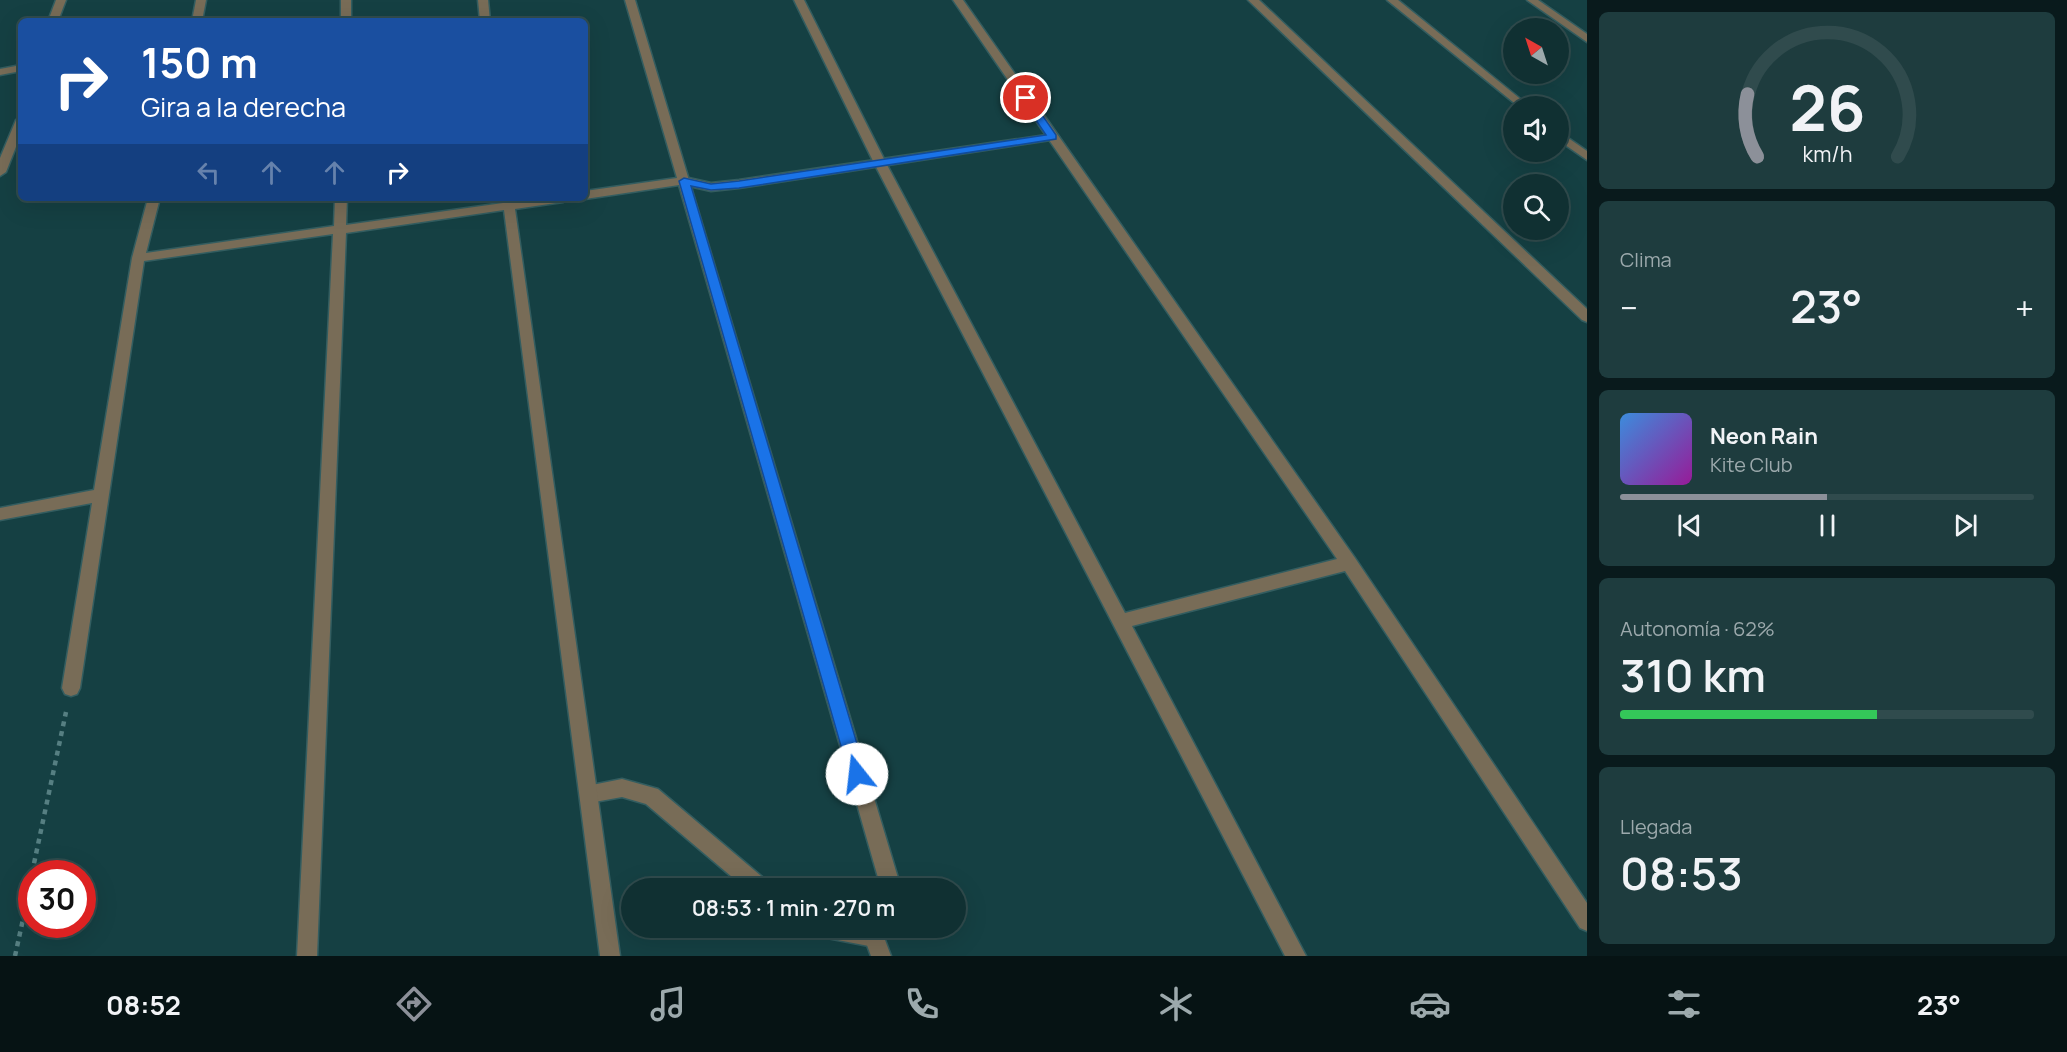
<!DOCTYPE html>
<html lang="es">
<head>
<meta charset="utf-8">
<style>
  body { margin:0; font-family:Manrope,sans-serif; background:#1e3c3e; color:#f1f3f6; height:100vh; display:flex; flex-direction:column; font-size:22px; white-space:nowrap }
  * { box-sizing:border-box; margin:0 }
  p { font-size:20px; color:#9ca9ac }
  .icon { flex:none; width:33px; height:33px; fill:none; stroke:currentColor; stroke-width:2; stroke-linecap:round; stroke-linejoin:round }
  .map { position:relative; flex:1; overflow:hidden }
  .drawer { display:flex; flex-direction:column; gap:12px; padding:12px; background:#091a1c; width:480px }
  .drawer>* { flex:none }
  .top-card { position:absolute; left:18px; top:18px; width:570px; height:183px; border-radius:9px; box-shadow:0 6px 24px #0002,0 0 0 2px #304b4d; background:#1a4fa0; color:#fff; overflow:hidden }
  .needle { width:39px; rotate:321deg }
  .controls { position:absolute; left:1503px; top:18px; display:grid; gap:12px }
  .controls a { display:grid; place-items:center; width:66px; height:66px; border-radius:50%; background:#103032; box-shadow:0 6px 24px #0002,0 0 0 2px #304b4d; font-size:30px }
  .speed { position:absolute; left:18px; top:860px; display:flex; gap:12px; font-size:30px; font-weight:700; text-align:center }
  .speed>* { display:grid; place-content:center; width:78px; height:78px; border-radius:50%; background:#103032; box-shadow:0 6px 24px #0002,0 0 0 2px #304b4d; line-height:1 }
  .speed .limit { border:9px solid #d22; background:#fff; color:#111 }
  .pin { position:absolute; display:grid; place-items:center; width:51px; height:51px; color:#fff; margin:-26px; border:3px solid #fff; border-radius:50%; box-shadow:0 2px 6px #0007 }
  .me { position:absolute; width:66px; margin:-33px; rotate:344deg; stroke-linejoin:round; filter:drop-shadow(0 0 4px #0008) }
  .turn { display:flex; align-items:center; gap:21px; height:126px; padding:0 24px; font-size:27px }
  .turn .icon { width:78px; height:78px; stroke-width:2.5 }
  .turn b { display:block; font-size:42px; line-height:51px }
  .lanes { display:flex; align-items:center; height:57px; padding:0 24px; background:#0003; justify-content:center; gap:30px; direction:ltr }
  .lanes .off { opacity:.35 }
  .big { font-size:45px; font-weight:600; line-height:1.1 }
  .drawer .tile { flex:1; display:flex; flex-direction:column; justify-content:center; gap:9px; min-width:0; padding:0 21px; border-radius:9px; background:#1e3c3e }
  .drawer .dial { align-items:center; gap:0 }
  .dial svg { height:156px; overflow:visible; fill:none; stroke:#304b4d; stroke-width:7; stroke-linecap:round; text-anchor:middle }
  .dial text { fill:#f1f3f6; stroke:none }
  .song { display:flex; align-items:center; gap:18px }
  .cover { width:72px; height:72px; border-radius:9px; background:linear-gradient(135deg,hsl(210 70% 55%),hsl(300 70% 35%)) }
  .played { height:6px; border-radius:3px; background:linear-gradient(90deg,#8c9099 50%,#304b4d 50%) }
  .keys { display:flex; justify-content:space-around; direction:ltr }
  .heat { display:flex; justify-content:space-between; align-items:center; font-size:33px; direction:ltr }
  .charge { height:9px; border-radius:4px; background:linear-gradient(90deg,#34c759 62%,#304b4d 0) }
  .trip { position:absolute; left:621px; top:878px; width:345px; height:60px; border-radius:30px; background:#103032; box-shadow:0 6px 24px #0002,0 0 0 2px #304b4d; font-weight:600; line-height:60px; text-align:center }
  .dock { display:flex; height:96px; justify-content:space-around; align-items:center; background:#061314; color:#9ca9ac }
  .dock .icon { width:42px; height:42px }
  .dock .selected { color:#8c9099 }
  .dock b { font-size:27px; color:#f1f3f6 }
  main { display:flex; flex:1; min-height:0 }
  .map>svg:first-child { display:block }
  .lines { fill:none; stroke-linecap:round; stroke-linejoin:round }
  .service-casing { stroke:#335d60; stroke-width:3 }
  .minor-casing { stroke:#335d60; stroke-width:3 }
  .path { stroke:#567f82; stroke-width:4.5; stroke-dasharray:5 5; stroke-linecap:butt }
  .service { fill:#786c57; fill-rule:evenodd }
  .minor { fill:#786c57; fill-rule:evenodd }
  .route { fill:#1a73e8; stroke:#114b97; stroke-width:1.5 }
</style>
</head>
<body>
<main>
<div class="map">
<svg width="1587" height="956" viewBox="0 0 1587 956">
  <rect width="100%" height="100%" fill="#154043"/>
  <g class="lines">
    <defs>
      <g id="service">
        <path d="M21,65v6l-21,4v-6z"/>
        <path d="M1053,134l6,3 -2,2 -318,49 -28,3 -31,-7 -2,-3 6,-4 27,6 28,-3z"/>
        <path d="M622,779l36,10 109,92 3,7h-25l-99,-84 -24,-7 -33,6 -7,-2 -2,-7 2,-7z"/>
        <path d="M812,927h62l7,3 3,7 -3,7 -7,3 -52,-10 -7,-3z"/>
      </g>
      <g id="minor">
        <path d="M56,0h10l-8,21h-10z"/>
        <path d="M196,0h10l-4,21h-10z"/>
        <rect x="341" y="0" width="10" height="21"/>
        <path d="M478,0h10l2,21h-10z"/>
        <path d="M625,0h10l266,888h-20l-202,-703 -94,14 -3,-1h3v-7l92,-13z"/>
        <path d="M794,0h10l82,163 239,450 212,-54 -384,-559h10l392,558 232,345v28l-7,-3 -235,-357 -213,55 174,330h-21l-411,-793z"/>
        <path d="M1248,0h11l328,309v13l-5,-2z"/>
        <path d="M1387,0h11l131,106h-11z"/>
        <path d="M1527,0h11l49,34v8z"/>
        <path d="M21,117v17l-15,38 -6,4v-18l16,-38z"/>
        <path d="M1558,131l29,20v9l-29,-20z"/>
        <path d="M148,198h12l-14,55 188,-27 1,-28h12l-1,27 157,-22 -1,-5h12v3l55,-3 -6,4 -48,7 105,747h-20l-96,-746 -158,23 -29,723h-20l36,-722 -189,27 -64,427 -3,6 -6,2 -6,-2 -3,-6 30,-185 -92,17v-12l94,-18 38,-232z"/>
        <path d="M869,927h24l-8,13 6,16h-20l-7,-19z"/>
      </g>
    </defs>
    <use href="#service" class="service-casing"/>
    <use href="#minor" class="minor-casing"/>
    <g class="path">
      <path d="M32,873l34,-161"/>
      <path d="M15,956l17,-78"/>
    </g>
    <use href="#service" class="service"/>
    <use href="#minor" class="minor"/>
  </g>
  <path class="route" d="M1026,95l3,1 27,39v4l-317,49 -28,2 -20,-4 175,588 -3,6 -6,2 -6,-2 -2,-6 -170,-593 5,-3 27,6 28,-3 307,-46 -25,-37z"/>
</svg>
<div class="controls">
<a><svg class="needle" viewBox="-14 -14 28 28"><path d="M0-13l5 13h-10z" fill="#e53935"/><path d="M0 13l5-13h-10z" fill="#9ca9ac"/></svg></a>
<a><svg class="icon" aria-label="sound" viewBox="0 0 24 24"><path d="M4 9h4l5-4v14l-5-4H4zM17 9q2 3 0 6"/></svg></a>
<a><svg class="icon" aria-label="search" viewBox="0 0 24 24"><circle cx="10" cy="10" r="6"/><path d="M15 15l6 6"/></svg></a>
</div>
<div class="speed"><div class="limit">30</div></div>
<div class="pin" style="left:1026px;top:98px;background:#d93025"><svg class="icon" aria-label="arrive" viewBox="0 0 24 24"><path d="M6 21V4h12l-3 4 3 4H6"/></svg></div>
<svg class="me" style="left:857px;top:774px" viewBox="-20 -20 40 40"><circle r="19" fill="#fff"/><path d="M0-13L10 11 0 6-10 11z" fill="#1a73e8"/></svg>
<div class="trip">08:53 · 1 min · 270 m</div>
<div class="top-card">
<div class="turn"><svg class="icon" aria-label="right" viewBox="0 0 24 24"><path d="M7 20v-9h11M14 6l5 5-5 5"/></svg><div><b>150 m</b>Gira a la derecha</div></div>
<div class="lanes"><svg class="icon off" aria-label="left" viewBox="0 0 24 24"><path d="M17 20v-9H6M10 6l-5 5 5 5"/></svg><svg class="icon off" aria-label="ahead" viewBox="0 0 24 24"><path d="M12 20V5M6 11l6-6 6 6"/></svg><svg class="icon off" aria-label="ahead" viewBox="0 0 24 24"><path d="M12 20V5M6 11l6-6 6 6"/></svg><svg class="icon" aria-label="right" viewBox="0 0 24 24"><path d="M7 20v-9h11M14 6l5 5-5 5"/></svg></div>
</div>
</div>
<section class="drawer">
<div class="tile dial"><svg viewBox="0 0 100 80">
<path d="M14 69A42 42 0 1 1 86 69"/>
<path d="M14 69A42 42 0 0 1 9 37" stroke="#8c9099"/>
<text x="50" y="56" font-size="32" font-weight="700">26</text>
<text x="50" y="72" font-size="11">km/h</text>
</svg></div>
<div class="tile"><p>Clima</p>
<div class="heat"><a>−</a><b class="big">23°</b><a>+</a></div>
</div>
<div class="tile">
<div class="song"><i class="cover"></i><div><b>Neon Rain</b><p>Kite Club</p></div></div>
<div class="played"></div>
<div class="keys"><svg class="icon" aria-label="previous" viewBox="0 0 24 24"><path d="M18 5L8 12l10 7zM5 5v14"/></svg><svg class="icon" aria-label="pause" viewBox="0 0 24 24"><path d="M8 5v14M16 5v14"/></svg><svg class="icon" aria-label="next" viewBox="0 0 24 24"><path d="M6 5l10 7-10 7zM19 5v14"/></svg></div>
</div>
<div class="tile"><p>Autonomía · 62%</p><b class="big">310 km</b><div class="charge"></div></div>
<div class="tile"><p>Llegada</p><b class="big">08:53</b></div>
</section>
</main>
<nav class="dock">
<b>08:52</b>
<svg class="icon selected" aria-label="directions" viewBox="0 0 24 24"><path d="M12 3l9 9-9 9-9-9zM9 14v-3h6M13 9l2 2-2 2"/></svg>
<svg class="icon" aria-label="music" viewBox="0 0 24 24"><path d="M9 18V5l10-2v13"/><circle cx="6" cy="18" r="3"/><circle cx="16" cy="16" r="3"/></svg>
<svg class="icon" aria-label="phone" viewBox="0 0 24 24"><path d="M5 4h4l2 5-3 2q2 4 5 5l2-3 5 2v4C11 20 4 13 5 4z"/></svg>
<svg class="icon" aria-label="climate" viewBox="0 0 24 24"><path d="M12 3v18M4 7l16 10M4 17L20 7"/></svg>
<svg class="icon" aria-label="car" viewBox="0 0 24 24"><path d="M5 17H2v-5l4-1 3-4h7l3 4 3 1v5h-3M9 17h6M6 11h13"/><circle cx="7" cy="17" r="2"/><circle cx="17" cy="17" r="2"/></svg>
<svg class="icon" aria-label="filters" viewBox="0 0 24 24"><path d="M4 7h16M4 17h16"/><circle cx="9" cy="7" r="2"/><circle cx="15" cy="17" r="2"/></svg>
<b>23°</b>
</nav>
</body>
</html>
